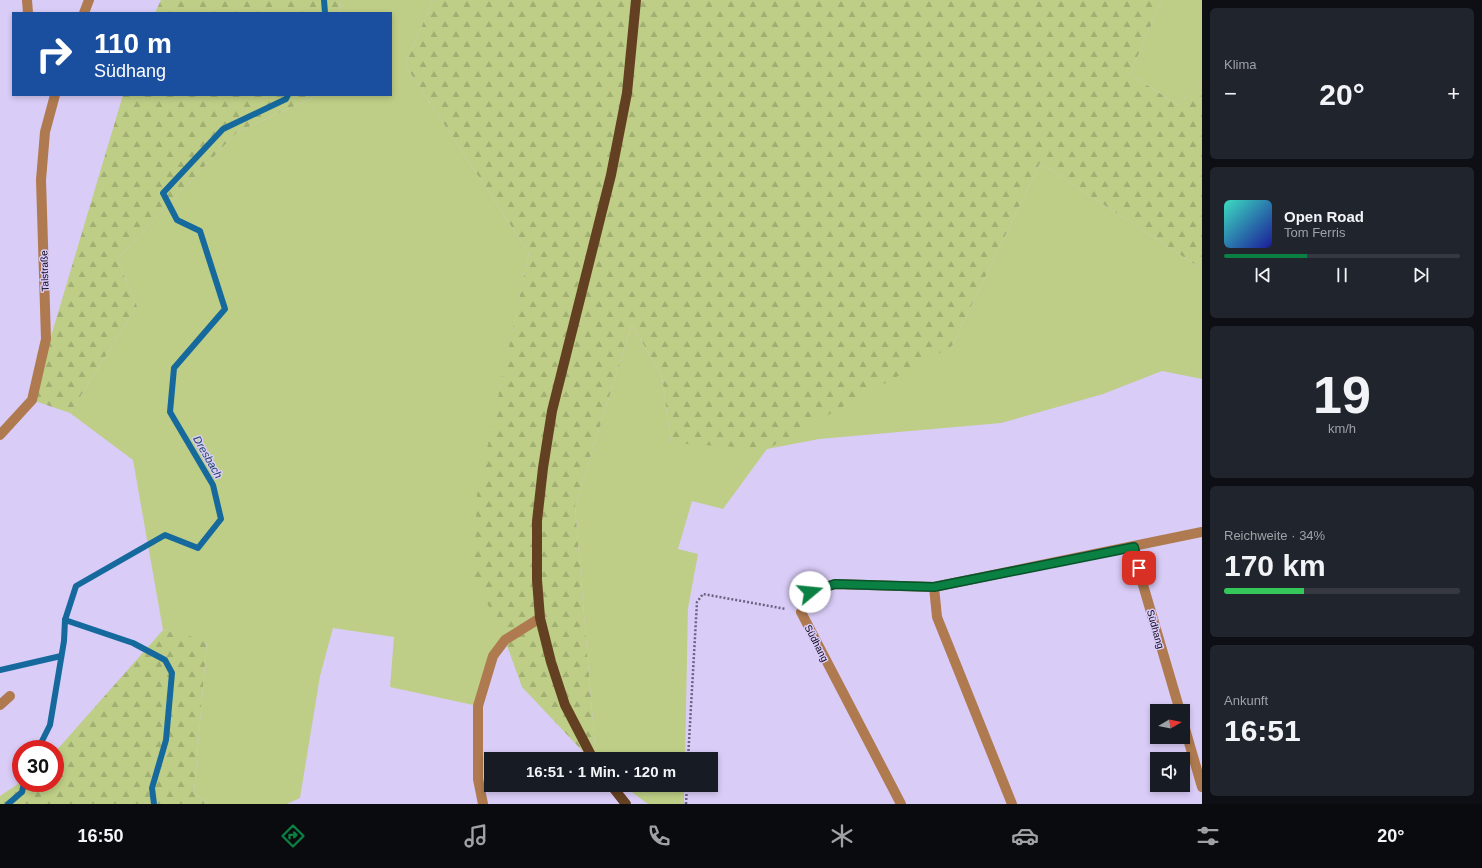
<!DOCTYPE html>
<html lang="de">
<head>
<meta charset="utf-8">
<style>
  body { margin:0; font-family:Arial,sans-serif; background:#20242c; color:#f1f3f6; height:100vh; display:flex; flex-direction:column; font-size:15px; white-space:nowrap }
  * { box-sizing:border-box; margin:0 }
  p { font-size:13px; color:#9ea1a6 }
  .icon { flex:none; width:22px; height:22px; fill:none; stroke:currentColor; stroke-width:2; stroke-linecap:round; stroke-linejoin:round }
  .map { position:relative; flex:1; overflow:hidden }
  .panel { display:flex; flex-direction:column; gap:8px; padding:8px; background:#0d0f14; width:280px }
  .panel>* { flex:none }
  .banner { position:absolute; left:12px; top:12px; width:380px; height:84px; border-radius:0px; box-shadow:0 2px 6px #0003; background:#1a4fa0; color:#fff; overflow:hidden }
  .needle { width:26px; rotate:80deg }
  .buttons { position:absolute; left:1150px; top:704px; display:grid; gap:8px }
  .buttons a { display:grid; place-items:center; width:40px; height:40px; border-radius:0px; background:#171b24; box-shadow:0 2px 6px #0003; font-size:20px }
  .speed { position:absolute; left:12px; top:740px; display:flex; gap:8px; font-size:20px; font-weight:700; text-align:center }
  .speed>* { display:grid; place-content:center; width:52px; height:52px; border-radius:50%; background:#171b24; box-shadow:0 2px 6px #0003; line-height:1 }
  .speed .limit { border:6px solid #d22; background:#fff; color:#111 }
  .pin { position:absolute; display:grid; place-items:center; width:34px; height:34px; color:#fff; margin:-17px; border-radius:8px; box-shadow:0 2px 6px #0006 }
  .me { position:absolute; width:44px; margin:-22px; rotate:73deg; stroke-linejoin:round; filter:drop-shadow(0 0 3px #0008) }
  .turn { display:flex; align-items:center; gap:14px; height:84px; padding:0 16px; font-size:18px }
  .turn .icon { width:52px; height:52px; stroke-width:2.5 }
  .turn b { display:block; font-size:28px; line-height:34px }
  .big { font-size:30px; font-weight:600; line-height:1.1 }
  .panel .card { flex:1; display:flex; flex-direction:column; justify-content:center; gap:6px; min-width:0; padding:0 14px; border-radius:6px; background:#20242c }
  .panel .dial { align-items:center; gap:0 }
  .dial b { font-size:52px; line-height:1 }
  .song { display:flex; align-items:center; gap:12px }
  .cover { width:48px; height:48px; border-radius:6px; background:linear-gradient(135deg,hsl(170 70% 55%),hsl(240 70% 35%)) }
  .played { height:4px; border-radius:2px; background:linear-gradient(90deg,#0b8043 35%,#363941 35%) }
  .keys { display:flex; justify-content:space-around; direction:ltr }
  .heat { display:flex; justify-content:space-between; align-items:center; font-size:22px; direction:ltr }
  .charge { height:6px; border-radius:3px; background:linear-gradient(90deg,#34c759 34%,#363941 0) }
  .trip { position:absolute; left:484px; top:752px; width:234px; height:40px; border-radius:0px; background:#171b24; box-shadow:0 2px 6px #0003; font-weight:600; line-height:40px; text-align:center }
  .tabs { display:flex; height:64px; justify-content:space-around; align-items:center; background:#090b0e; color:#9ea1a6 }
  .tabs .icon { width:28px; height:28px }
  .tabs .current { color:#0b8043 }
  .tabs b { font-size:18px; color:#f1f3f6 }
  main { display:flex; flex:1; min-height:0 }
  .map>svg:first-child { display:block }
  .grass { fill:#bece86 }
  .forest { fill:url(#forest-firs) }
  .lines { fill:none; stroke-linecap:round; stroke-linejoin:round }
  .stream { stroke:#16699d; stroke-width:6 }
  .path { stroke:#6b6181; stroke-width:2.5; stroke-dasharray:2 2; stroke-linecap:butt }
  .minor { stroke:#af7a4f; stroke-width:10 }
  .major { stroke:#644022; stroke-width:10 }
  .route-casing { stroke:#07532c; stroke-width:10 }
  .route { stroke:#0b8043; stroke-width:7 }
  .labels { text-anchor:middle; stroke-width:3; stroke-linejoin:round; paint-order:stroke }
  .street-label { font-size:10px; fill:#0e061d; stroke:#d9ccf7 }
  .water-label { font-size:11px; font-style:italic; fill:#17445f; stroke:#d9ccf7 }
</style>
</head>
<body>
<main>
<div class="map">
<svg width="1202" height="804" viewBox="0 0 1202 804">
  <defs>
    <pattern id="forest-firs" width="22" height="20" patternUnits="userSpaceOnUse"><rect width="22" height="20" fill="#bece86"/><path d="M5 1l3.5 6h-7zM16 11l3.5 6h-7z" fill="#a2af73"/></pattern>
  </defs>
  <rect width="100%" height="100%" fill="#d9ccf7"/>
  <g class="grass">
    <path d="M340,0h93l-28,65 124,188 -51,241 27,146 -27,66 -88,-19 4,-50 -61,-9 -13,48 -20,122 -13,6h-77l-16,-11 13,-152 -44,-11 -30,-170 -63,-47 67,-107 -20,-47 120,-127 75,-34 1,-3h78v-82h-50z"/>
    <path d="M1162,0h40v80l-24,25 -48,-31z"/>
    <path d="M1040,163l162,106v110l-40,-8 -59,23 -102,29 -182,16 -52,10 -44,60 -31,-8 -14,48 20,5 -10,54 -3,151h-89l-21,-253 57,-182 30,53 9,66 281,-97z"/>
    <path d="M622,785h62v19h-36z"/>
  </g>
  <g class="forest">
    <path d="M161,0h179l1,13h-186z"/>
    <path d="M433,0h729l-32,74 48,31 24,-25v189l-162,-106 -88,183 -185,103 -96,-6 -9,-66 -30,-53 -57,182 21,253h-6l-68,-72 -17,-47 -31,-64 3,-81 52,-242 -124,-188z"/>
    <path d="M123,95h190l-1,3 -75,34 -120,127 20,47 -67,107 -38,-13z"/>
    <path d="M163,630l44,10 -13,153 16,11h-210v-8l21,-14 34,1v-31z"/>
  </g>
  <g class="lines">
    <g class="stream">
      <path d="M324,0l1,13"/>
      <path d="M0,670l61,-14"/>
      <path d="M38,749l12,-24 14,-84 1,-21"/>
      <path d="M8,804l14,-12 2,-9"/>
      <path d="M154,804l-2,-16 14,-48 6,-67 -7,-13 -32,-17 -68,-23 11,-34 89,-51 33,13 23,-29 -8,-34 -43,-73 4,-44 51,-59 -25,-78 -23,-11 -14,-27 60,-64 63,-30 2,-4"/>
    </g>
    <g class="path">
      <path d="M688,759l9,-157 6,-8 83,15"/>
      <path d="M686,804l1,-19"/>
    </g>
    <g class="minor">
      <path d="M27,0l1,13"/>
      <path d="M84,13l5,-13"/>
      <path d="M0,435l32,-35 14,-61 -5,-159 4,-48 10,-37"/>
      <path d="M1134,547l7,31 39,133"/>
      <path d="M934,587l3,30 75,187"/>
      <path d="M0,705l10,-9"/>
      <path d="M1183,722l19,65"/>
      <path d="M483,804l-5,-25v-73l15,-50 12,-16 35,-22"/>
      <path d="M901,804l-100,-192 9,-20 25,-8 99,3 268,-55"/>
    </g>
    <g class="major">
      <path d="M593,759l-28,-54 -14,-43 -11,-44 -3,-38v-59l6,-53 9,-57 59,-236 16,-82 9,-93"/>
      <path d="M611,785l15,19"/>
    </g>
  </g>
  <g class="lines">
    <defs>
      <path id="route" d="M810,592l25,-8 99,3 200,-40 5,21"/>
    </defs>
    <use href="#route" class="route-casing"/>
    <use href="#route" class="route"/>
  </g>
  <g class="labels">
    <g class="street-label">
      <text transform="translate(44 271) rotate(-92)" y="4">Talstraße</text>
      <text transform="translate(1156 629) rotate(74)" y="4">Südhang</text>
      <text transform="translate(817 643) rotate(63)" y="4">Südhang</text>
    </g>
    <g class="water-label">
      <text transform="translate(208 457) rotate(60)" y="4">Dresbach</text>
    </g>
  </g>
</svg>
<div class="buttons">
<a><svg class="needle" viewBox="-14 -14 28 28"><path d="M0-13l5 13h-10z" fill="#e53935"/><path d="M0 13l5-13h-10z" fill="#9ea1a6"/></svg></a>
<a><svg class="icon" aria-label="sound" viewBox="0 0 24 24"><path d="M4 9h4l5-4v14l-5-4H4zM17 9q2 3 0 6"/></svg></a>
</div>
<div class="speed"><div class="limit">30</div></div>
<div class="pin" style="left:1139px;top:568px;background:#d93025"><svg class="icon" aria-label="arrive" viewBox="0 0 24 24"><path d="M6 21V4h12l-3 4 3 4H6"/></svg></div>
<svg class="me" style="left:810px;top:592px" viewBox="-20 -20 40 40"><circle r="19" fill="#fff"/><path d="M0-13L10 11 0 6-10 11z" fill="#0b8043"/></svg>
<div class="trip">16:51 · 1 Min. · 120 m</div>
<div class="banner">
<div class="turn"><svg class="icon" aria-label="right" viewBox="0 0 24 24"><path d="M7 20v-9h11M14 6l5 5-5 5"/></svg><div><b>110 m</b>Südhang</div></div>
</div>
</div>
<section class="panel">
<div class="card"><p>Klima</p>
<div class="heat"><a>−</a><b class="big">20°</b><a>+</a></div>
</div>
<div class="card">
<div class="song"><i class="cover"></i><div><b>Open Road</b><p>Tom Ferris</p></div></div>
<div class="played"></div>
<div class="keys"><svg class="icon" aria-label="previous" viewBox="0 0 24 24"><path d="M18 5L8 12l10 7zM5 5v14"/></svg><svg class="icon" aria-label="pause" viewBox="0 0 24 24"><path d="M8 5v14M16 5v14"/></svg><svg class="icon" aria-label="next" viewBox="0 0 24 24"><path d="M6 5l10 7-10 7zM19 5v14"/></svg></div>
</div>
<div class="card dial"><b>19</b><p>km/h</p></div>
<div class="card"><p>Reichweite · 34%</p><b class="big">170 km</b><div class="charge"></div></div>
<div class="card"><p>Ankunft</p><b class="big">16:51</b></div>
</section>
</main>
<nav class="tabs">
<b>16:50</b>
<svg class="icon current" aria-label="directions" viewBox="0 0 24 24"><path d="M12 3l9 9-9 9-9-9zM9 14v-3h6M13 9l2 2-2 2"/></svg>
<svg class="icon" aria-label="music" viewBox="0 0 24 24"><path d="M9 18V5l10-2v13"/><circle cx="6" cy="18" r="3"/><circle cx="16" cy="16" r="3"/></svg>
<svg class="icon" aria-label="phone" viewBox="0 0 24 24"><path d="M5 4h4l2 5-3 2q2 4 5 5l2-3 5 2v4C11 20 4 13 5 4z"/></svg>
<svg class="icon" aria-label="climate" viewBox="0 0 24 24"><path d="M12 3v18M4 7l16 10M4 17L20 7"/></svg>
<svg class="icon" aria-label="car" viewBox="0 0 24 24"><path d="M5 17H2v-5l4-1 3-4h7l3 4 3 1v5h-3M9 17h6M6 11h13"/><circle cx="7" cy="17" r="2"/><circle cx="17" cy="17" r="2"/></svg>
<svg class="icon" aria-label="filters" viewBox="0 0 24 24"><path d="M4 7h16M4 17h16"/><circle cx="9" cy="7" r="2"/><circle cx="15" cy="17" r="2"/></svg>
<b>20°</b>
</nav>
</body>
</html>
